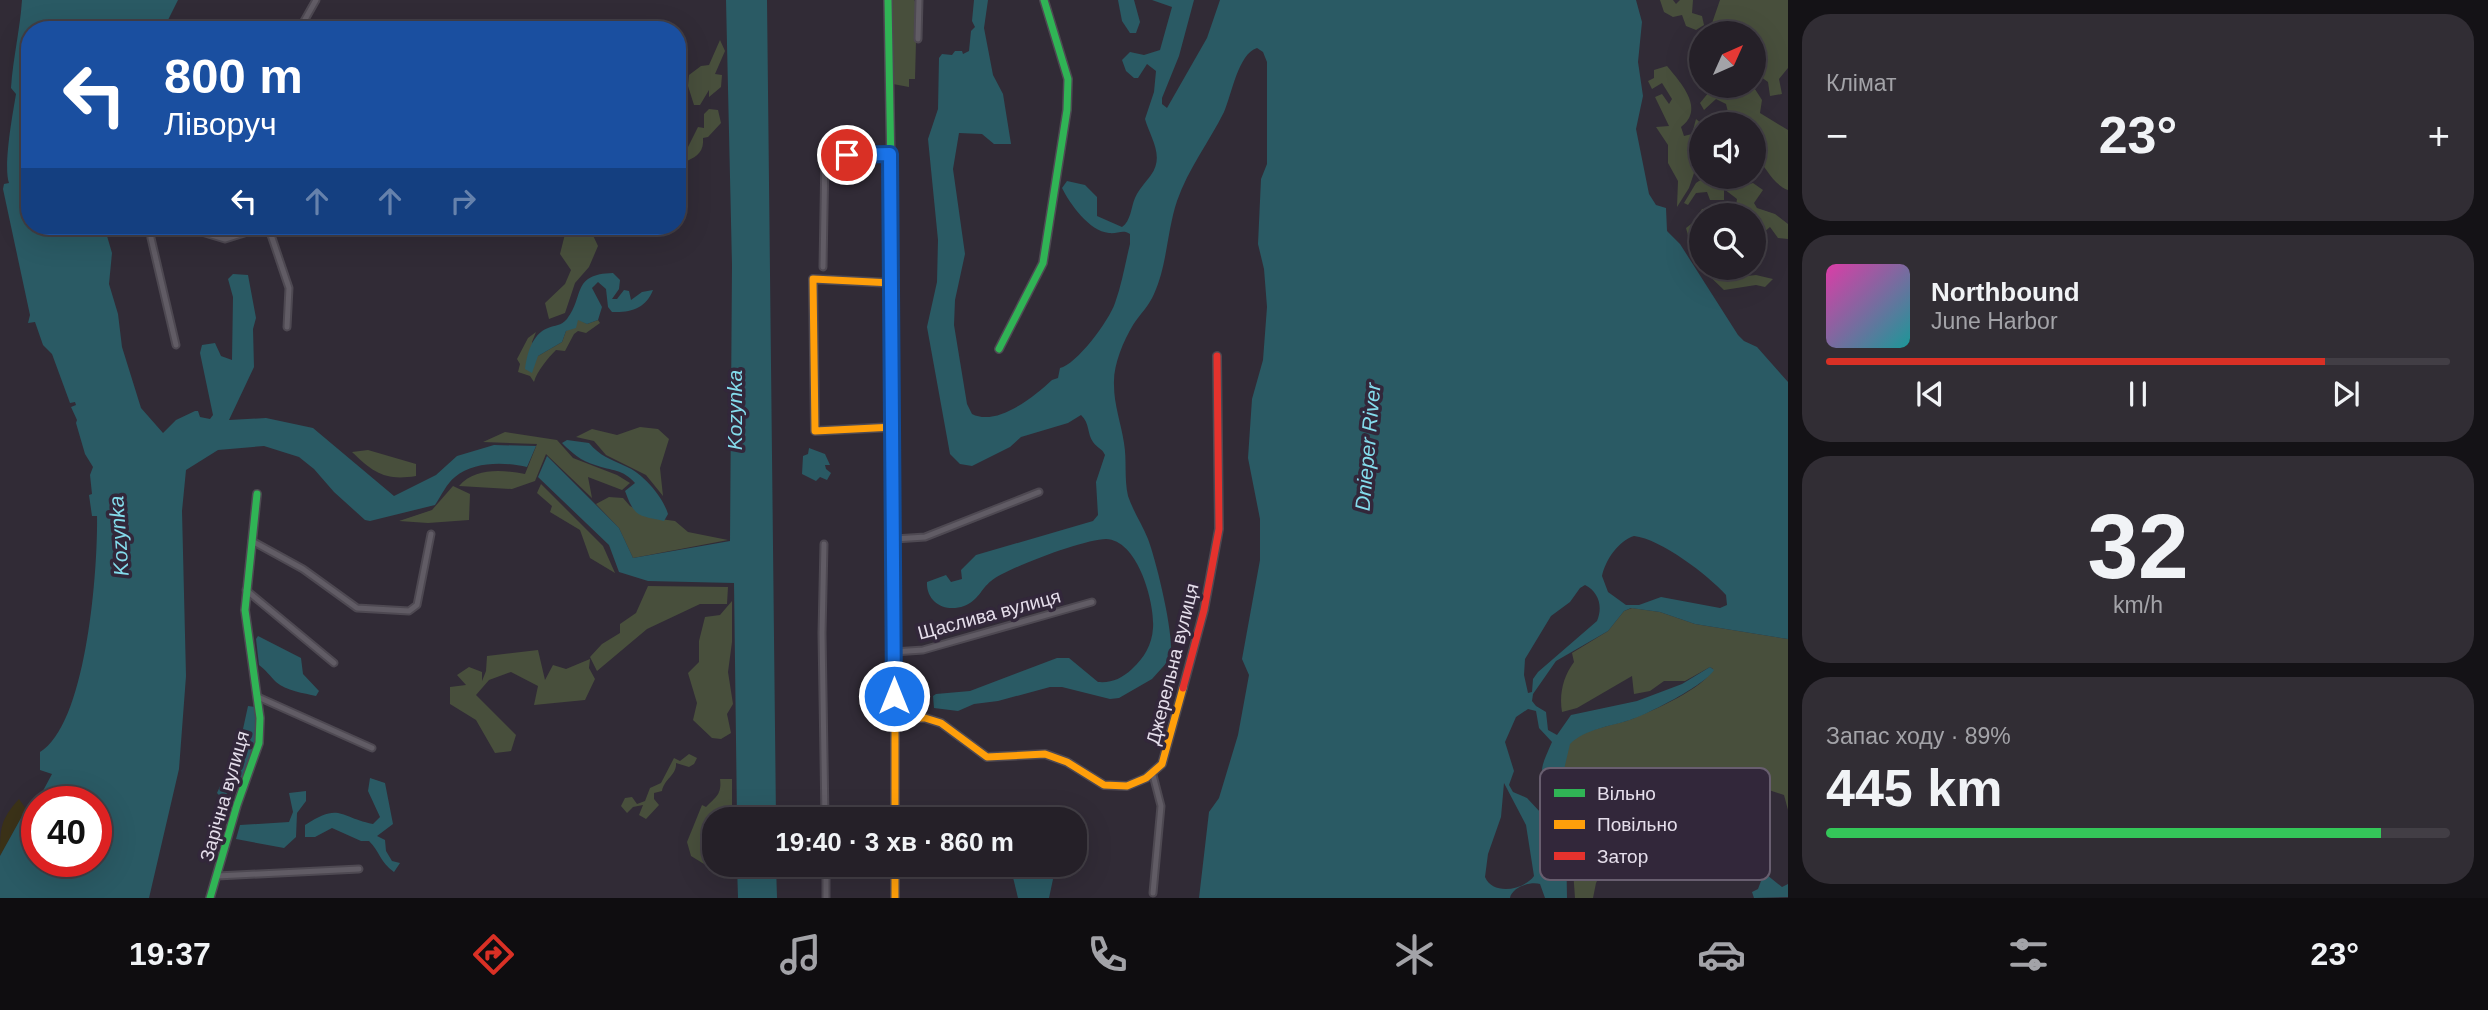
<!DOCTYPE html>
<html lang="uk">
<head>
<meta charset="utf-8">
<style>
  body { margin:0; font-family:Helvetica,sans-serif; background:#312d34; color:#f1f3f6; height:100vh; display:flex; flex-direction:column; font-size:26px; white-space:nowrap }
  * { box-sizing:border-box; margin:0 }
  p { font-size:23px; color:#a3a3a8 }
  .icon { flex:none; width:38px; height:38px; fill:none; stroke:currentColor; stroke-width:2; stroke-linecap:round; stroke-linejoin:round }
  .map { position:relative; flex:1; overflow:hidden }
  .panel { display:flex; flex-direction:column; gap:14px; padding:14px; background:#141216; width:700px }
  .panel>* { flex:none }
  .top-card { position:absolute; left:21px; top:21px; width:665px; height:214px; border-radius:28px; box-shadow:0 7px 28px #0002,0 0 0 2px #423e45; background:#1a4fa0; color:#fff; overflow:hidden }
  .needle { width:46px; rotate:45deg }
  .controls { position:absolute; left:1689px; top:21px; display:grid; gap:14px }
  .controls a { display:grid; place-items:center; width:77px; height:77px; border-radius:50%; background:#252028; box-shadow:0 7px 28px #0002,0 0 0 2px #423e45; font-size:35px }
  .speed { position:absolute; left:21px; top:786px; display:flex; gap:14px; font-size:35px; font-weight:700; text-align:center }
  .speed>* { display:grid; place-content:center; width:91px; height:91px; border-radius:50%; background:#252028; box-shadow:0 7px 28px #0002,0 0 0 2px #423e45; line-height:1 }
  .speed .limit { border:10px solid #d22; background:#fff; color:#111 }
  .pin { position:absolute; display:grid; place-items:center; width:60px; height:60px; color:#fff; margin:-30px; border:4px solid #fff; border-radius:50%; box-shadow:0 2px 7px #0007 }
  .me { position:absolute; width:77px; margin:-38px; rotate:0deg; stroke-linejoin:round; filter:drop-shadow(0 0 5px #0008) }
  .turn { display:flex; align-items:center; gap:24px; height:147px; padding:0 28px; font-size:32px }
  .turn .icon { width:91px; height:91px; stroke-width:2.5 }
  .turn b { display:block; font-size:49px; line-height:60px }
  .lanes { display:flex; align-items:center; height:66px; padding:0 28px; background:#0003; justify-content:center; gap:35px; direction:ltr }
  .lanes .off { opacity:.35 }
  .big { font-size:52px; font-weight:700; line-height:1.1 }
  .panel .tile { flex:1; display:flex; flex-direction:column; justify-content:center; gap:10px; min-width:0; padding:0 24px; border-radius:28px; background:#312d34 }
  .panel .dial { align-items:center; gap:0 }
  .dial b { font-size:91px; line-height:1 }
  .song { display:flex; align-items:center; gap:21px }
  .cover { width:84px; height:84px; border-radius:10px; background:linear-gradient(135deg,hsl(320 70% 55%),hsl(180 70% 35%)) }
  .played { height:7px; border-radius:4px; background:linear-gradient(90deg,#d93025 80%,#423e45 80%) }
  .keys { display:flex; justify-content:space-around; direction:ltr }
  .heat { display:flex; justify-content:space-between; align-items:center; font-size:38px; direction:ltr }
  .charge { height:10px; border-radius:5px; background:linear-gradient(90deg,#34c759 89%,#423e45 0) }
  .trip { position:absolute; left:702px; top:807px; width:385px; height:70px; border-radius:28px; background:#252028; box-shadow:0 7px 28px #0002,0 0 0 2px #423e45; font-weight:700; line-height:70px; text-align:center }
  .tab-bar { display:flex; height:112px; justify-content:space-around; align-items:center; background:#0f0d10; color:#a3a3a8 }
  .tab-bar .icon { width:49px; height:49px }
  .tab-bar .active { color:#d93025 }
  .tab-bar b { font-size:32px; color:#f1f3f6 }
  main { display:flex; flex:1; min-height:0 }
  .map>svg:first-child { display:block }
  .green { fill:#484f3c }
  .sand { fill:#3b3218 }
  .water { fill:#2a5a64; fill-rule:evenodd }
  .lines { fill:none; stroke-linecap:round; stroke-linejoin:round }
  .street-casing { stroke:#4e4952; stroke-width:9 }
  .fast-casing { stroke:#4e4952; stroke-width:10 }
  .slow-casing { stroke:#4e4952; stroke-width:10 }
  .jam-casing { stroke:#4e4952; stroke-width:10 }
  .street { stroke:#615c65; stroke-width:5 }
  .fast { stroke:#30b455; stroke-width:7 }
  .slow { stroke:#ff9f0a; stroke-width:7 }
  .jam { stroke:#e5322d; stroke-width:7 }
  .route-casing { stroke:#114b97; stroke-width:18 }
  .route { stroke:#1a73e8; stroke-width:12 }
  .labels { text-anchor:middle; stroke-width:7; stroke-linejoin:round; paint-order:stroke }
  .street-label { font-size:19px; fill:#e5deeb; stroke:#32273a }
  .water-label { font-size:21px; font-style:italic; fill:#84dcec; stroke:#32273a }
  .key { fill:#32273a; stroke:#685e6f; stroke-width:2 }
  .key-label { font-size:19px; fill:#e5deeb }
</style>
</head>
<body>
<main>
<div class="map">
<svg width="1788" height="898" viewBox="0 0 1788 898">
  <rect width="100%" height="100%" fill="#312b36"/>
  <g class="green">
    <path d="M893,0h21l3,4 -2,75h-6v8l-16,-3z"/>
    <path d="M1660,0h13l3,4 4,-4h13l-1,13 10,3 2,9 -8,5 -10,-4 -4,-11 -9,2 -9,-5z"/>
    <path d="M1720,0h68v68l-9,11 3,15 -12,2 -2,-14 -14,-10v-39h-39l-5,-4z"/>
    <path d="M720,40l5,11 -10,23 7,1 -1,12 -12,10v-7l-9,15h-6l-6,-19 1,-11 12,-9 8,-1z"/>
    <path d="M1667,66c13,16 39,43 14,61l3,9 8,-2 4,-15 6,5 -1,44 -5,-1 -7,21 -12,19 1,-26 -10,-18v-18l-12,-18 13,-1 -14,-29 7,-3 7,10 3,-5 -10,-16 -10,6 -4,-8 6,-3v-8z"/>
    <path d="M1714,86h39l9,14 -2,13 28,17v60c-16,-6 -22,-24 -34,-35v-31h-23l-5,-20 -10,-5 -12,11 -4,-7z"/>
    <path d="M709,109l9,1 3,13 -13,14 -5,1c1,13 -5,18 -16,23v-12l11,-22 6,1v-14z"/>
    <path d="M1705,177l10,3 23,-2 1,9 14,-4 10,7 -9,13 3,5 18,6 13,10v15l-10,-1 -8,-11 -7,6 -2,13 -7,-5v-13l8,-6 -2,-4 -6,-3h-53v52l-8,-13 -7,-26 9,-7 7,-12 34,-4 1,-6 -13,-10v11h-14l-3,-8 -11,1 -8,12 -4,-2 12,-20z"/>
    <path d="M567,226h25l-2,3 8,17 -9,21 -14,16 -10,30 -16,6 -4,-16 20,-19 6,-14 -11,-16z"/>
    <path d="M1701,268h29l9,9 17,-2 17,4 -8,8 -9,-2 -32,5z"/>
    <path d="M578,319l9,5 11,-4 2,3 -14,10 -8,-2 -4,3 -9,17 -9,-1c-8,8 -19,21 -22,32l-4,-6 -12,-4 2,-8 -3,-5 11,-21 8,-6 -4,10 6,14 24,-14 4,-11z"/>
    <path d="M640,427l18,2 11,10 -9,29 3,28 -17,-21 -40,-20 -12,-14 -18,-4 16,-8 25,6z"/>
    <path d="M505,432l52,8 16,18 44,17 13,8 -8,7 -34,-13 4,21 -46,-44 -11,27 -23,8 -53,-3c16,-19 45,-16 66,-12l12,-30 -54,-2z"/>
    <path d="M368,450l48,14v12c-31,5 -42,-3 -64,-24z"/>
    <path d="M541,484l62,62 12,27 -25,-15 -10,-28 -30,-18 2,-6 -15,-13z"/>
    <path d="M453,486l17,8 -1,26 -41,3 -29,-2 33,-11z"/>
    <path d="M609,497l14,1 7,8 23,12 22,3 13,11 40,8 -95,18 -14,-30 -23,-24z"/>
    <path d="M648,586l80,1 -1,17h-27l-53,25 -50,42 -7,-14 12,-13 18,-11v-9l16,-11z"/>
    <path d="M732,601v41l-4,30 5,32 -6,10 4,19 -10,6 -9,-1 -19,-18 4,-17 -9,-30 11,-11v-21l6,-24 15,-2z"/>
    <path d="M1632,608l28,4 35,12 93,15v171l-4,-15 -48,-16 -41,10 -52,44 -31,18 -16,32 -3,15h-18l-7,-98 -8,-11c1,-13 3,-38 11,-47 12,-13 45,-17 61,-23 20,-8 73,-31 81,-50l-3,-2 -25,14h-21l-14,10 -16,3 -2,-18 -55,32 -15,4c-3,-18 1,-35 12,-50l-2,-9 36,-22 16,-20z"/>
    <path d="M538,650l7,30 8,-15 13,4 24,-10 -1,9 6,11 -10,21 -51,5 4,-19 -27,-14 -22,8 -13,15 40,40 -5,16 -16,2 -19,-33 -26,-16v-17l16,-2 -9,-10 12,-8 13,5v9l4,-10 1,-15z"/>
    <path d="M689,754l8,4 -3,6 -5,3 -13,-4c1,12 -12,16 -14,28l-8,2v6l5,6 -13,14 -7,-4 4,-10 -10,2 -6,6 -6,-7 4,-8 7,-1 5,7 8,-3 5,-13 11,-5 13,-25 6,3z"/>
    <path d="M720,779h12v40h-18v45l17,1v3l-22,-1 -18,-11 -4,-14 15,-37 4,2c10,-10 16,-13 14,-28z"/>
  </g>
  <path class="sand" d="M19,799l7,10 -26,47c0,-28 0,-36 19,-57z"/>
  <g class="water">
    <path d="M22,0h156l-11,22 -13,8h-124v196h78l-1,10 5,17 -3,31 9,30 4,33 19,61 22,25 13,-13 19,-9h3l2,6 10,2 3,-4 -13,-62 2,-8 13,-2 6,13 11,4 1,-63 -5,-18 5,-5 15,1 8,43 -3,11 1,38 -25,53 37,-2 47,10 81,68 42,-21 21,-19 37,-11 42,1 -9,21c-22,-5 -53,-6 -72,10 -8,6 -14,19 -20,28l-65,16 -5,-1 -31,-28 -20,-23 -15,-12 -35,-11 -46,4 -32,20 -4,41 4,165 -7,93 -30,129h-149v-42l26,-47 11,-7v59h59v-59h-59l15,-28 -12,-4v-18c47,-28 58,-184 57,-236h-5l-3,-21 3,-1 -2,-19 3,-8 -8,-13 -9,-31 1,-3 -6,-13 5,-2 -1,-3 -5,1 -18,-49 -9,-9 -8,-23 -7,1 2,-8 -27,-126 1,-5 5,-1c-6,-17 4,-71 7,-89l-5,-6c2,-30 9,-58 11,-88z"/>
    <path d="M726,0h41l9,819h-39l-3,-236 -86,-2 -29,-9 -10,-27 -71,-68 9,-21 72,72 14,30 97,-17 2,-276z"/>
    <path d="M974,0h14l-4,28 9,47 10,19 8,50h-17l-12,-10 -23,-1 -6,36 12,85 -10,46 -1,25 13,79 5,10c25,13 63,-18 80,-34l6,-2 2,-10c16,-3 49,-47 55,-65 7,-19 10,-39 15,-59v-10c-7,-5 -12,0 -21,-1 -20,-2 -39,-29 -47,-45l5,-7 18,4 12,12v19l25,11c9,-6 9,-20 13,-29 4,-9 10,-15 16,-23 14,-19 -1,-38 -6,-56l9,-27 2,-21 -9,-7 -9,14h-4l-8,-7 -4,-11 8,-8 14,3 16,-5 12,-43 -20,-7h42l-15,56 -17,42v6l5,4 40,-70 13,-38h416l6,22 -4,40 5,34 -7,33 13,65 7,11 10,3 1,23 13,13 58,91 6,6 13,6 31,35v257l-93,-15 -35,-12 -29,-4 -7,3 -16,20 -52,30 -23,33 -1,7 4,5 10,6 2,18 9,5 14,-20 66,-14 45,-17 28,-17 4,3c-9,15 -66,44 -84,50 -19,6 -45,9 -60,24l-19,81 15,15 1,58h-22l-5,-14c-9,-3 -28,3 -30,14h-311l10,-86 10,-14 19,-63 11,-60 -7,-16 18,-99v-41l-12,-61 4,-59 11,-39 4,-53 -3,-38 -6,-25 3,-65 6,-15v-102l-4,-10 -6,-4c-19,6 -25,46 -33,64 -15,30 -36,57 -47,89 -10,30 -10,65 -23,93 -5,12 -14,20 -21,31 -10,17 -20,40 -19,60 0,20 7,38 10,58 3,17 0,35 4,53 5,15 14,28 20,43 8,21 28,101 22,120l-18,20 -33,19 -9,1 -48,-12h-12l-52,14 -24,3 -16,7 -24,-3 -1,-12 3,-2 34,-3 87,-33h12l29,24c14,1 23,-3 34,-13 12,-11 20,-24 21,-41 2,-25 -15,-88 -47,-89 -21,0 -99,29 -115,42 -10,8 -13,20 -27,25 -19,7 -38,-4 -37,-24l19,-7 5,7 11,-3 -1,-9 15,-15 117,-34 5,-6 -2,-33 9,-27c-3,-7 -8,-7 -12,-13 -6,-8 -3,-19 -12,-27l-13,8 -47,14 -11,10 -38,19 -12,-2 -10,-10 -23,-127 10,-45 1,-42 -10,-101 10,-30 1,-51 3,-4 10,1 3,-4h7l1,3 6,-3 2,-20 4,-4 -3,-6zM1634,536c27,3 74,39 92,59l1,10 -7,3 -59,-11 -22,8h-13l-18,-13 -6,-16c3,-15 16,-35 32,-40zM1585,585c14,7 18,22 12,36l-59,51 -5,7 -1,13 -4,1 -4,-18 1,-16 26,-43 19,-14 10,-14zM1528,709l8,2 3,17 13,14c-15,34 -10,24 -5,59l-6,12 -14,-15 -14,-6 -4,-7 5,-14 -9,-29 11,-25zM1504,783l22,42 8,51c-10,14 -41,20 -49,1l3,-23 13,-37z"/>
    <path d="M1118,0h16l6,22 -4,11h-6l-8,-12z"/>
    <path d="M613,273l7,7 -1,9 -7,10h5l7,-9 5,1 2,9 11,-8 11,-2c-7,18 -22,23 -41,22l-4,-5 -2,-18 -8,-7 -6,6 10,19 -4,13 -11,4 -9,-4 -2,8 -10,3 -4,11 -24,14 -6,17 -7,-4c2,-15 7,-35 23,-41 7,-3 13,-2 19,-9 18,-23 4,-45 46,-46z"/>
    <path d="M567,440l22,3c11,13 21,16 36,23 18,7 38,31 43,48l-4,7c-26,-6 -29,-3 -39,-30l10,-8c-12,-14 -23,-12 -40,-18 -14,-4 -23,-12 -33,-22z"/>
    <path d="M809,448l16,6 5,11h-5l1,4 5,4 -4,7 -7,-3 -4,4 -14,-7 1,-18 5,-2z"/>
    <path d="M258,636l43,22 2,16 16,17 -3,5c-12,-3 -30,-5 -40,-14 -6,-6 -10,-12 -17,-17l-3,-26z"/>
    <path d="M248,706l7,1c4,35 0,72 -34,90l-4,-4 4,-9 10,-10 7,-22z"/>
    <path d="M370,778l15,5 8,41 -16,12 8,4 1,11 6,10 8,2 -6,9c-14,-10 -14,-20 -25,-31h-8l-29,-13 -17,9h-10v-12c35,-23 34,-8 68,-1l7,-7 -12,-26z"/>
    <path d="M306,791v10l-9,12 -1,24 -12,11 -48,-9 4,-14 49,-3 4,-10 -4,-19z"/>
    <path d="M737,865h39l1,33h-39z"/>
    <path d="M1010,865h46l-7,33h-31z"/>
    <path d="M1767,875l15,12 6,-3v13l-34,1 -2,-6 6,-3 3,-8z"/>
  </g>
  <g class="lines">
    <defs>
      <g id="street">
        <path d="M299,30l17,-30"/>
        <path d="M918,39l1,-39"/>
        <path d="M151,226v12l25,107"/>
        <path d="M182,226l43,13 41,-13"/>
        <path d="M268,226l21,62 -2,39"/>
        <path d="M823,267l2,-112 65,-1"/>
        <path d="M895,539l30,-2 114,-45"/>
        <path d="M252,541l51,28 54,39 52,3 8,-6 14,-71"/>
        <path d="M824,544l-2,89 3,186"/>
        <path d="M246,590l88,73"/>
        <path d="M894,652l29,-2 169,-48"/>
        <path d="M258,697l114,51"/>
        <path d="M1153,775l8,31 -8,87"/>
        <path d="M826,864v34"/>
        <path d="M217,876l142,-7"/>
      </g>
      <g id="fast">
        <path d="M888,0l5,284"/>
        <path d="M999,349l44,-86 24,-153 1,-31 -24,-79"/>
        <path d="M210,898l27,-93 22,-62 1,-25 -15,-108 12,-116"/>
      </g>
      <g id="slow">
        <path d="M892,283l-79,-4 2,152 79,-4"/>
        <path d="M895,699v120"/>
        <path d="M894,718h31l16,5 46,34 58,-3 22,8 37,23 23,1 19,-8 16,-14 21,-76"/>
        <path d="M895,864v34"/>
      </g>
      <g id="jam">
        <path d="M893,284l2,415"/>
        <path d="M1183,688l21,-78 15,-81 -2,-173"/>
      </g>
    </defs>
    <use href="#street" class="street-casing"/>
    <use href="#fast" class="fast-casing"/>
    <use href="#slow" class="slow-casing"/>
    <use href="#jam" class="jam-casing"/>
    <use href="#street" class="street"/>
    <use href="#fast" class="fast"/>
    <use href="#slow" class="slow"/>
    <use href="#jam" class="jam"/>
  </g>
  <g class="lines">
    <defs>
      <path id="route" d="M847,155l43,-1 4,542"/>
    </defs>
    <use href="#route" class="route-casing"/>
    <use href="#route" class="route"/>
  </g>
  <g class="labels">
    <g class="street-label">
      <text transform="translate(989 614) rotate(-15)" y="7">Щаслива вулиця</text>
      <text transform="translate(1172 664) rotate(-76)" y="7">Джерельна вулиця</text>
      <text transform="translate(224 796) rotate(-74)" y="7">Зарічна вулиця</text>
    </g>
    <g class="water-label">
      <text transform="translate(735 410) rotate(-90)" y="7">Kozynka</text>
      <text transform="translate(1368 447) rotate(-85)" y="7">Dnieper River</text>
      <text transform="translate(119 536) rotate(-94)" y="7">Kozynka</text>
    </g>
  </g>
  <rect x="1540" y="768" width="230" height="112" rx="10" class="key"/>
  <rect x="1554" y="789" width="31" height="8" fill="#30b455"/>
  <rect x="1554" y="820" width="31" height="9" fill="#ff9f0a"/>
  <rect x="1554" y="852" width="31" height="8" fill="#e5322d"/>
  <g class="key-label">
    <text x="1597" y="800">Вільно</text>
    <text x="1597" y="831">Повільно</text>
    <text x="1597" y="863">Затор</text>
  </g>
</svg>
<div class="controls">
<a><svg class="needle" viewBox="-14 -14 28 28"><path d="M0-13l5 13h-10z" fill="#e53935"/><path d="M0 13l5-13h-10z" fill="#a3a3a8"/></svg></a>
<a><svg class="icon" aria-label="sound" viewBox="0 0 24 24"><path d="M4 9h4l5-4v14l-5-4H4zM17 9q2 3 0 6"/></svg></a>
<a><svg class="icon" aria-label="search" viewBox="0 0 24 24"><circle cx="10" cy="10" r="6"/><path d="M15 15l6 6"/></svg></a>
</div>
<div class="speed"><div class="limit">40</div></div>
<div class="pin" style="left:847px;top:155px;background:#d93025"><svg class="icon" aria-label="arrive" viewBox="0 0 24 24"><path d="M6 21V4h12l-3 4 3 4H6"/></svg></div>
<svg class="me" style="left:894px;top:696px" viewBox="-20 -20 40 40"><circle r="17" fill="#1a73e8" stroke="#fff" stroke-width="3"/><path d="M0-11L8 9 0 5-8 9z" fill="#fff"/></svg>
<div class="trip">19:40 · 3 хв · 860 m</div>
<div class="top-card">
<div class="turn"><svg class="icon" aria-label="left" viewBox="0 0 24 24"><path d="M17 20v-9H6M10 6l-5 5 5 5"/></svg><div><b>800 m</b>Ліворуч</div></div>
<div class="lanes"><svg class="icon" aria-label="left" viewBox="0 0 24 24"><path d="M17 20v-9H6M10 6l-5 5 5 5"/></svg><svg class="icon off" aria-label="ahead" viewBox="0 0 24 24"><path d="M12 20V5M6 11l6-6 6 6"/></svg><svg class="icon off" aria-label="ahead" viewBox="0 0 24 24"><path d="M12 20V5M6 11l6-6 6 6"/></svg><svg class="icon off" aria-label="right" viewBox="0 0 24 24"><path d="M7 20v-9h11M14 6l5 5-5 5"/></svg></div>
</div>
</div>
<section class="panel">
<div class="tile"><p>Клімат</p>
<div class="heat"><a>−</a><b class="big">23°</b><a>+</a></div>
</div>
<div class="tile">
<div class="song"><i class="cover"></i><div><b>Northbound</b><p>June Harbor</p></div></div>
<div class="played"></div>
<div class="keys"><svg class="icon" aria-label="previous" viewBox="0 0 24 24"><path d="M18 5L8 12l10 7zM5 5v14"/></svg><svg class="icon" aria-label="pause" viewBox="0 0 24 24"><path d="M8 5v14M16 5v14"/></svg><svg class="icon" aria-label="next" viewBox="0 0 24 24"><path d="M6 5l10 7-10 7zM19 5v14"/></svg></div>
</div>
<div class="tile dial"><b>32</b><p>km/h</p></div>
<div class="tile"><p>Запас ходу · 89%</p><b class="big">445 km</b><div class="charge"></div></div>
</section>
</main>
<nav class="tab-bar">
<b>19:37</b>
<svg class="icon active" aria-label="directions" viewBox="0 0 24 24"><path d="M12 3l9 9-9 9-9-9zM9 14v-3h6M13 9l2 2-2 2"/></svg>
<svg class="icon" aria-label="music" viewBox="0 0 24 24"><path d="M9 18V5l10-2v13"/><circle cx="6" cy="18" r="3"/><circle cx="16" cy="16" r="3"/></svg>
<svg class="icon" aria-label="phone" viewBox="0 0 24 24"><path d="M5 4h4l2 5-3 2q2 4 5 5l2-3 5 2v4C11 20 4 13 5 4z"/></svg>
<svg class="icon" aria-label="climate" viewBox="0 0 24 24"><path d="M12 3v18M4 7l16 10M4 17L20 7"/></svg>
<svg class="icon" aria-label="car" viewBox="0 0 24 24"><path d="M5 17H2v-5l4-1 3-4h7l3 4 3 1v5h-3M9 17h6M6 11h13"/><circle cx="7" cy="17" r="2"/><circle cx="17" cy="17" r="2"/></svg>
<svg class="icon" aria-label="filters" viewBox="0 0 24 24"><path d="M4 7h16M4 17h16"/><circle cx="9" cy="7" r="2"/><circle cx="15" cy="17" r="2"/></svg>
<b>23°</b>
</nav>
</body>
</html>
